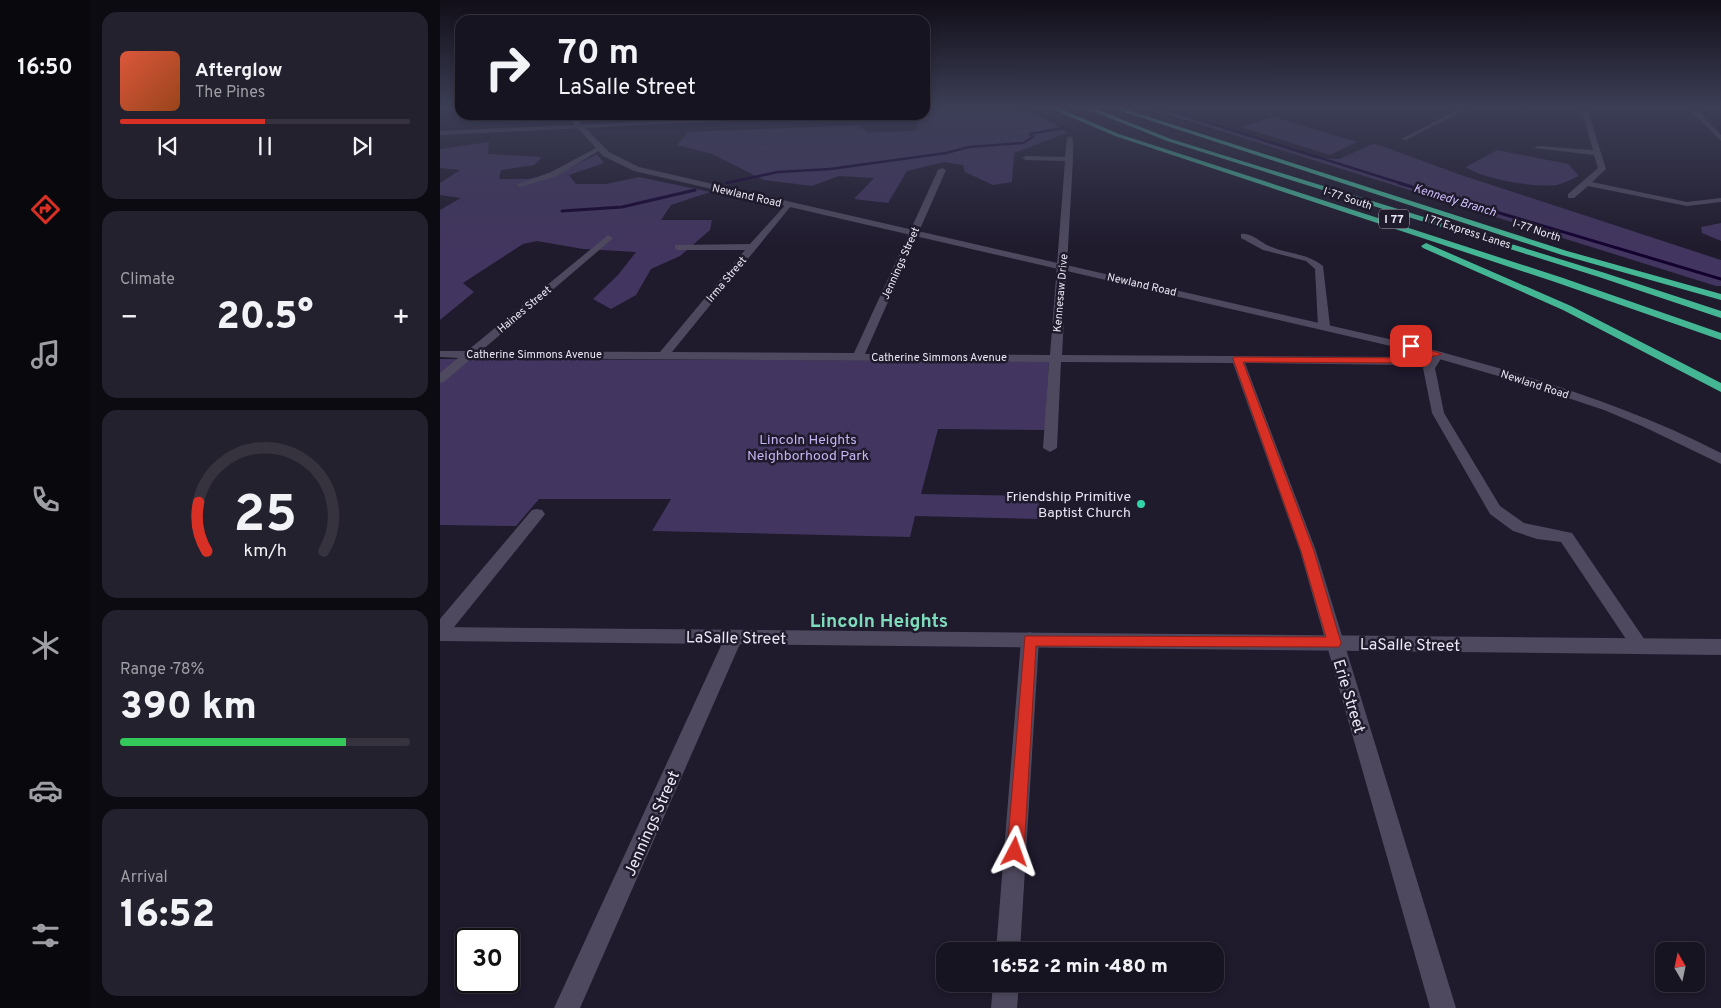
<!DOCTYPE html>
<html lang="en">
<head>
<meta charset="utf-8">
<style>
  body { margin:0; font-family:Overpass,sans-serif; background:#24212e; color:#f1f3f6; height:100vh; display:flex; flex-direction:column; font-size:19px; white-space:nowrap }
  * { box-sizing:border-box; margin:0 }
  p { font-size:16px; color:#9e9ea5 }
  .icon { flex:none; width:28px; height:28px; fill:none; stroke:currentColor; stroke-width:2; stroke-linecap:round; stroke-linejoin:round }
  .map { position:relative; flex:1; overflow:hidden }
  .side { display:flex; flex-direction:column; gap:12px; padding:12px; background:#0d0b12; width:350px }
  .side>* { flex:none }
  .hud { position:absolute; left:15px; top:15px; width:475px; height:105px; border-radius:15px; box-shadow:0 2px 8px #0003,0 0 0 1px #36333f; background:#171421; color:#f1f3f6; overflow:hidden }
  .needle { width:32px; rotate:351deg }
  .controls { position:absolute; left:1215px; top:942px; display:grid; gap:10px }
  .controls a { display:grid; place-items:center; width:50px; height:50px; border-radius:10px; background:#171421; box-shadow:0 2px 8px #0003,0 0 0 1px #36333f; font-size:25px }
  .speed { position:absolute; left:15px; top:928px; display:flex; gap:10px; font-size:25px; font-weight:700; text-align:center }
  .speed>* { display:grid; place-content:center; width:65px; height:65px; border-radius:50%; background:#171421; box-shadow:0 2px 8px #0003,0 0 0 1px #36333f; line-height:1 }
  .speed .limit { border:2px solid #111; border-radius:8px; background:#fff; color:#111 }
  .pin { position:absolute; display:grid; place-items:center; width:42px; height:42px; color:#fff; margin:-21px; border-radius:10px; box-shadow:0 2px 8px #0006 }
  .me { position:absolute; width:55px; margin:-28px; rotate:4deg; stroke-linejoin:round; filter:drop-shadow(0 0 4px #0008) }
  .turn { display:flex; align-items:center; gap:18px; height:105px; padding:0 20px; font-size:22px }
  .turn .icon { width:65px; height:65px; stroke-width:2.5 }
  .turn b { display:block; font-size:35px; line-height:42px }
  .big { font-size:38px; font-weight:800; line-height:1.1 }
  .side .tile { flex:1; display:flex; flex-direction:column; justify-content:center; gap:8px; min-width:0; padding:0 18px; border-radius:15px; background:#24212e }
  .side .dial { align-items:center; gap:0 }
  .dial svg { height:130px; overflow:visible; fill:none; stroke:#36333f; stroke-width:7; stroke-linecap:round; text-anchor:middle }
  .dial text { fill:#f1f3f6; stroke:none }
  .song { display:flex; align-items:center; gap:15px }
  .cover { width:60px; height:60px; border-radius:8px; background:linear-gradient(135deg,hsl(10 70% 55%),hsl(20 70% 35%)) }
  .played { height:5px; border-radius:2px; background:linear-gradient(90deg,#d93025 50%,#36333f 50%) }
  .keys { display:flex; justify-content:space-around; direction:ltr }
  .heat { display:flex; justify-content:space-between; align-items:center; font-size:28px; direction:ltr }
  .charge { height:8px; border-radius:4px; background:linear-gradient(90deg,#34c759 78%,#36333f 0) }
  .trip { position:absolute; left:496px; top:942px; width:288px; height:50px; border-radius:15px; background:#171421; box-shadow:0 2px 8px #0003,0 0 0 1px #36333f; font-weight:800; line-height:50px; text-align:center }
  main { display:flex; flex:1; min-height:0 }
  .tabs { display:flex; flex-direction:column; width:90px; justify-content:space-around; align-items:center; background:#09080d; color:#9e9ea5 }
  .tabs .icon { width:35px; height:35px }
  .tabs .selected { color:#d93025 }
  .tabs b { font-size:22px; color:#f1f3f6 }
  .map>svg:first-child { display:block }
  .green { fill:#42355f }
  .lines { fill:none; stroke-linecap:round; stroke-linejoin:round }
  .stream-far1 { stroke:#13002f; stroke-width:2.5 }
  .stream { stroke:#13002f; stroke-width:3 }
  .minor { fill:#4e495e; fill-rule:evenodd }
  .tertiary { fill:#4e495e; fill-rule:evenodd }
  .motorway { fill:#44b694; fill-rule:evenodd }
  .route { fill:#d93025; stroke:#8d1f18 }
  .poi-dot { fill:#31d4a9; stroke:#1f1a2c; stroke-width:2 }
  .labels { text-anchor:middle; stroke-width:5; stroke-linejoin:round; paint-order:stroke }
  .far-street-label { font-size:11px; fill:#eae7f4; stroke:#1f1a2c }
  .far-water-label { font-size:12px; font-style:italic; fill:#d0bffe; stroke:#1f1a2c }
  .shield { fill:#1f1a2c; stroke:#adaab8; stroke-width:1 }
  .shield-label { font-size:12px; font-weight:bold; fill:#eae7f4 }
  .park-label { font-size:14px; fill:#c5b4f2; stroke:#1f1a2c }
  .poi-label { font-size:14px; fill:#eae7f4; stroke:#1f1a2c; text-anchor:end }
  .near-street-label { font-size:16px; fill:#eae7f4; stroke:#1f1a2c }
  .district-label { font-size:19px; font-weight:bold; fill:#7edbbb; stroke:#1f1a2c }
</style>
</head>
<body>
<main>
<nav class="tabs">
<b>16:50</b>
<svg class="icon selected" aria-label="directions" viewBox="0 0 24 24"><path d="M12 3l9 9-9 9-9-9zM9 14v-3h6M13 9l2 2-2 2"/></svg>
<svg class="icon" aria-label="music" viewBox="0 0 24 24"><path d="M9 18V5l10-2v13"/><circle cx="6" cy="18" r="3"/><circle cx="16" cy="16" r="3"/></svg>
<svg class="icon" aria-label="phone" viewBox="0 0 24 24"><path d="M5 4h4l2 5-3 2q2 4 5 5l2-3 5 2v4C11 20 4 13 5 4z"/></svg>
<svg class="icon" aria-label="climate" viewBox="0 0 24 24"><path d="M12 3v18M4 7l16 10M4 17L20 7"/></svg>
<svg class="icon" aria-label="car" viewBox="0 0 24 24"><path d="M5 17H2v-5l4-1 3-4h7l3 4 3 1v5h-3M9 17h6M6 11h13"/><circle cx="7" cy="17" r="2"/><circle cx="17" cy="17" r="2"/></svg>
<svg class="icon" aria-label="filters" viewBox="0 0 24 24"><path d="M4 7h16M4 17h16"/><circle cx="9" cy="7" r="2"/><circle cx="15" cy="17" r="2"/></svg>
</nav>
<section class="side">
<div class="tile">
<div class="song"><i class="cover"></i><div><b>Afterglow</b><p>The Pines</p></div></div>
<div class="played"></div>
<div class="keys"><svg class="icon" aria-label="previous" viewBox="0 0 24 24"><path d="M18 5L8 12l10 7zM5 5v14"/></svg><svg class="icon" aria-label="pause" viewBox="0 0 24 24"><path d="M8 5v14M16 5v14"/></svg><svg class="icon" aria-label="next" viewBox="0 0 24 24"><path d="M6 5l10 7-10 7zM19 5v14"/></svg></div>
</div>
<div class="tile"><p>Climate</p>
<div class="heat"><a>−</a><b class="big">20.5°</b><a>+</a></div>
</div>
<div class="tile dial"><svg viewBox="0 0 100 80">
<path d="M14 69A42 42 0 1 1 86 69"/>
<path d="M14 69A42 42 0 0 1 9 39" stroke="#d93025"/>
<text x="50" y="56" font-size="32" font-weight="700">25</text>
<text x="50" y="72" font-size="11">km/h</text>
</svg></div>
<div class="tile"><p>Range · 78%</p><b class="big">390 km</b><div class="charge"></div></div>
<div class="tile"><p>Arrival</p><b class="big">16:52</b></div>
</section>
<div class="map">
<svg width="1281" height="1008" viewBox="0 0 1281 1008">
  <rect width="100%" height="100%" fill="#1f1a2c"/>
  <g class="green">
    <path d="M485,108h92l36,15 14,10 -53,20 -2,29 -19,3 -28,-13 -2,-7 -19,-3 -37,9 -19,32 -34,-4 20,-21 -35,-2 -27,10 -48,-6 -52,-26 -35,-9 11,-13 171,-7 8,8 49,-2 3,-16h6z"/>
    <path d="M707,108h11l156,50 25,1 34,-15 9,2 79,29 260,85v26h-5z"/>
    <path d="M833,117l84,25 -27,13 -89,-28z"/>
    <path d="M49,142l-1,12 54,3 -8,8 -33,5 -2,9h29l38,-9 31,-16 7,9 -35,12 7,9h30l33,-7 71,15 -39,13 -10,15h51l-2,10 -30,26 -29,13 -15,26 -25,14 -18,-10 25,-24 18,-23 -53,-3 -46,-8 -14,3 -60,39 11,9 -34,28v-110l21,-12 -21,-3v-12l20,-13 -20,-2v-19z"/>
    <path d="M1057,150l71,14 11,12c-7,3 -15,7 -22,9 -21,3 -75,-6 -91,-18z"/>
    <path d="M1281,223v18l-19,-8 -1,-6z"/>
    <path d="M0,359l609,2 -4,69 -107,-1 -17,65 118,2 -1,23 -123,-3 -5,21 -258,-6 19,-32h-132l-23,27 -76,-1z"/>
  </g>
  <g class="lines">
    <g class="stream-far1">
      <path d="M722,108l241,76"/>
      <path d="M814,108l11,2"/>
      <path d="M741,113l16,-5"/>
      <path d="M286,183l52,-11 52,-3 116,-16 23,-6 54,-4 10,-6 -3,-3 33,-6"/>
    </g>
    <g class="stream">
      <path d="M959,183l322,96"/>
      <path d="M122,211l60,-4 73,-17"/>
    </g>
    <g class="minor">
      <path d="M1021,108h8l-63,32 -5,-1z"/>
      <path d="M1141,108h6l19,61 -14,13 95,20 34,-4v4l-34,4 -99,-20 -14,12h-6v-4l30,-26 -4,-13 -60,-7 4,-2 55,4z"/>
      <path d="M1259,108l-2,2 24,25v6l-31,-31z"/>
      <path d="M357,115h46l-403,20v-4z"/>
      <path d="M630,136l3,2v21l-11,196 345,2 35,-5 2,2 -9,14 9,45 56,93 24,17 48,10 77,113 -3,5 -6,3 -6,-3 -73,-109 -24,-3 -24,-8 -23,-17 -58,-101 -9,-45 5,-8 -21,5 -162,-2 71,188 140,457h-26l-130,-457 -67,-188 -172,-1 -4,86 -7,4 -7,-4 6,-86 -577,-4 -28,24 -4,1v-10l18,-15 -18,-1v-6h27l141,-116 5,3 -2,2 -130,111 179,1 85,-102h-67l-3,-1v-4l75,-1 38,-42h3v4l-119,146 182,1 84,-183 4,-2 4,2 -81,184 185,1 15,-194 -39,-1 -4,-2 4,-2 39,1 2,-19z"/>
      <path d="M160,146l2,3 -45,27 -37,11 -4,-2 35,-13z"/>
      <path d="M801,234c10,-2 19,8 28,12 19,8 38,7 54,20l7,60 -2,2 -4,1 -6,-3 -3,-57 -9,-8 -43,-11 -22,-12z"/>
      <path d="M97,509l5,1 3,4 -3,4 -96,119 -6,2v-20l92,-109z"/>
      <path d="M294,630l6,2 3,5 -163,371h-26l171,-371 3,-5z"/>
      <path d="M590,632l6,3 3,5 -19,311h-24l25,-311 3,-5z"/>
      <path d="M553,984h26l-2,24h-26z"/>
    </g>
    <g class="tertiary">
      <path d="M126,115h7l36,37 30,15 776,178c105,28 209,58 306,108v11l-79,-38 -38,-16 -78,-26 -118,-34 -774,-179 -31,-15z"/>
      <path d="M0,627l1281,12v16l-1281,-14z"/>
    </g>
    <g class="motorway">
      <path d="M610,108h8l61,26 444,144 158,55v7l-166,-58 -440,-146z"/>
      <path d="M645,108h8l78,31 434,134 116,38v7l-122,-41 -432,-136z"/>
      <path d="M672,108h9l446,143 154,43v6l-159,-45z"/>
      <path d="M986,243l145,63 150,77v9l-158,-82 -140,-62 -2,-2z"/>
    </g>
  </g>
  <linearGradient id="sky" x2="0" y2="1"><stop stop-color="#110e18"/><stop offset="0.43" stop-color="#3c3e56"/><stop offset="1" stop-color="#3c3e56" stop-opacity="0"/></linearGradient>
  <rect width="1281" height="249" fill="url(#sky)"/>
  <path class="route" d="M971,344l31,10 -35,9 -164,-1 71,189 27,92 -2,4 -303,-1 -12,206 -3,7 -6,2 -6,-2 -2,-7 18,-216 301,1 -25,-86 -68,-192 1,-2 173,1 20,-4 -19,-6 -1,-2z"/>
  <circle class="poi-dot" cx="701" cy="504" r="5"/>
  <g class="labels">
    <g class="far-street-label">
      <text transform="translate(307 195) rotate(13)" y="4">Newland Road</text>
      <text transform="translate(908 198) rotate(18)" y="4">I-77 South</text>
      <text transform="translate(1097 230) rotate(18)" y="4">I-77 North</text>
      <text transform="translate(1028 231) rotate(18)" y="4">I 77 Express Lanes</text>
      <text transform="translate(460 263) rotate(-66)" y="4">Jennings Street</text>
      <text transform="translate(286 279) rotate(-50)" y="4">Irma Street</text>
      <text transform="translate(702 284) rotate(13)" y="4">Newland Road</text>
      <text transform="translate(620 293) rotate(-85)" y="4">Kennesaw Drive</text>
      <text transform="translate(84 309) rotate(-40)" y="4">Haines Street</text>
      <text x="94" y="358">Catherine Simmons Avenue</text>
      <text x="499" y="361">Catherine Simmons Avenue</text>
      <text transform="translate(1095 384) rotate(18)" y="4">Newland Road</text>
    </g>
    <g class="far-water-label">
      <text transform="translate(1015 200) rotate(17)" y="4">Kennedy Branch</text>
    </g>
    <rect class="shield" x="939" y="209.5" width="30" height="19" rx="4"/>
    <g class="shield-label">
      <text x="954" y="223">I 77</text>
    </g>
    <g class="park-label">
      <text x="368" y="444">Lincoln Heights<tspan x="368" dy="16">Neighborhood Park</tspan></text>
    </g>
    <g class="poi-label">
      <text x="691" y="501">Friendship Primitive<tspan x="691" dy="16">Baptist Church</tspan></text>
    </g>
    <g class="near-street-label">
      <text transform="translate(296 637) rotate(1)" y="6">LaSalle Street</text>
      <text transform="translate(970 644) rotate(1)" y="6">LaSalle Street</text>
      <text transform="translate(910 696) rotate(73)" y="6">Erie Street</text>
      <text transform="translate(211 823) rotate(-66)" y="6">Jennings Street</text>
    </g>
    <g class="district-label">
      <text x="439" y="627">Lincoln Heights</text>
    </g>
  </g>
</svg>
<div class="controls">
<a><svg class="needle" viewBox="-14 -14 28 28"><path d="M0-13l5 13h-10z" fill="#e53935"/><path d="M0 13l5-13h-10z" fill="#9e9ea5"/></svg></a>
</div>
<div class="speed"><div class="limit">30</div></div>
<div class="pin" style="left:971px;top:346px;background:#d93025"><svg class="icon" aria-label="arrive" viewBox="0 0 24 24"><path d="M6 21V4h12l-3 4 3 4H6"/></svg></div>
<svg class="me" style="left:575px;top:852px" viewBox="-20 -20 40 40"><path d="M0-17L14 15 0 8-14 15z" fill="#d93025" stroke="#fff" stroke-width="4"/></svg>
<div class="trip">16:52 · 2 min · 480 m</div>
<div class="hud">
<div class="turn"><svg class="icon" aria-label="right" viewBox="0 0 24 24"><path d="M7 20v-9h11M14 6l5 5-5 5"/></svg><div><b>70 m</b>LaSalle Street</div></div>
</div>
</div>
</main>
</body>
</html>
